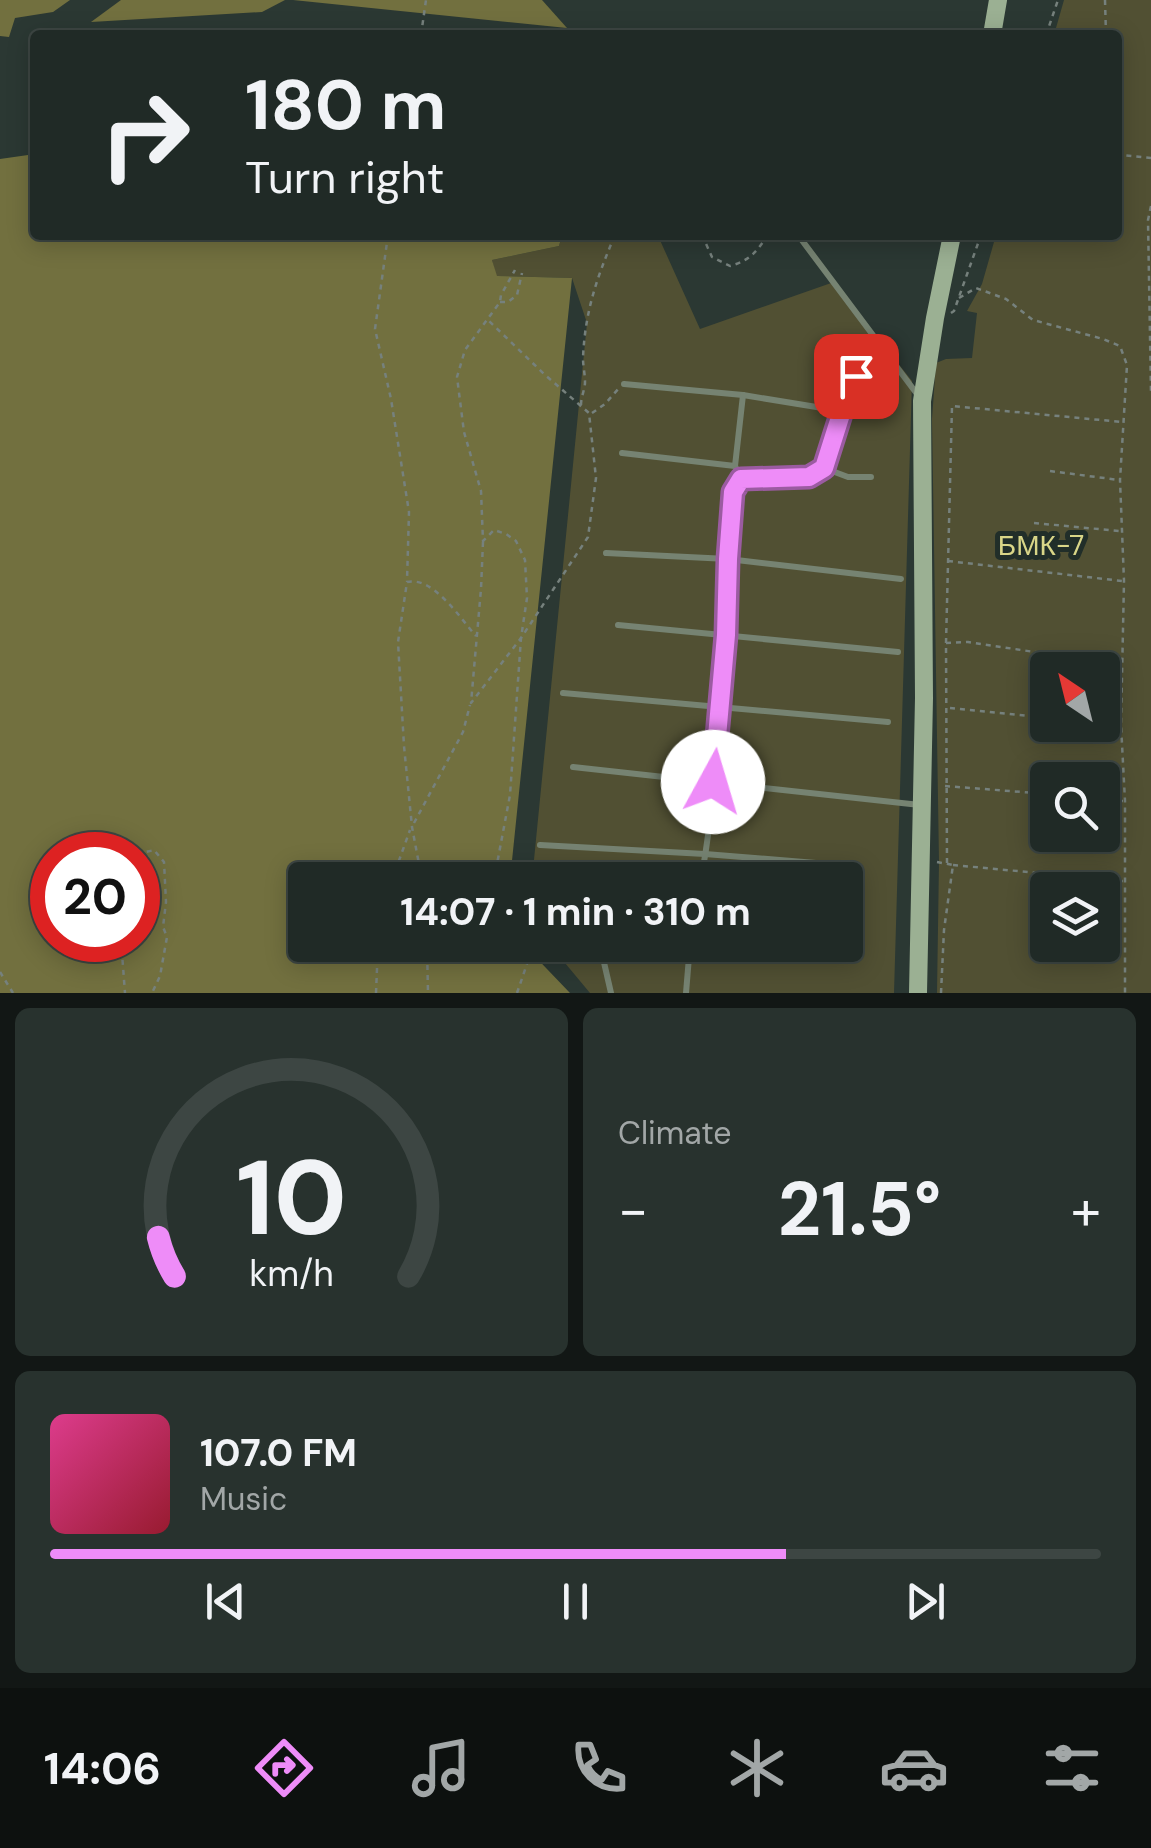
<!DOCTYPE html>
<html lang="en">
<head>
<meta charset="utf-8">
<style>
  body { margin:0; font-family:"DM Sans",sans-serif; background:#28322e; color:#f1f3f6; height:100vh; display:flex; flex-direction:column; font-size:38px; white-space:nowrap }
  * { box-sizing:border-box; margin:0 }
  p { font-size:32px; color:#a2a7a7 }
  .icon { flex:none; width:55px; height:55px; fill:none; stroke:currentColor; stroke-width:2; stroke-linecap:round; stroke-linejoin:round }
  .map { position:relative; height:993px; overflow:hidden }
  .sheet { display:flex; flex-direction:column; gap:15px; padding:15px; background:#121715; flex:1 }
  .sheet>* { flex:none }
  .banner { position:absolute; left:30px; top:30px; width:1092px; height:210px; border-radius:10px; box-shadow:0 5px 25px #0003,0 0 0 2px #3d4643; background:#202a26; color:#f1f3f6; overflow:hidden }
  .needle { width:65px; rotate:325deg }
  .buttons { position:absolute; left:1030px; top:652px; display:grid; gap:20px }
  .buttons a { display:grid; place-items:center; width:90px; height:90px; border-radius:10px; background:#202a26; box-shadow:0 5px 25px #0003,0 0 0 2px #3d4643; font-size:50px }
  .speed { position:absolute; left:30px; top:832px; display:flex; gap:20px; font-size:50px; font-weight:700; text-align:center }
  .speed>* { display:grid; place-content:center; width:130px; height:130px; border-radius:50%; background:#202a26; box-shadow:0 5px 25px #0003,0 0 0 2px #3d4643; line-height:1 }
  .speed .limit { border:15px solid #d22; background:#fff; color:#111 }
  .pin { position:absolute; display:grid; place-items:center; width:85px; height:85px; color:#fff; margin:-42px; border-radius:20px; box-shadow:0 5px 15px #0006 }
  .me { position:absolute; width:110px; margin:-55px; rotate:6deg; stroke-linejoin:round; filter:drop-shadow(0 0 8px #0008) }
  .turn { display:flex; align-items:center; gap:35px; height:210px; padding:0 50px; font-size:45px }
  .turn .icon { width:130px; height:130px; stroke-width:2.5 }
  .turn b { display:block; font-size:70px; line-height:85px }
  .big { font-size:75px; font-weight:700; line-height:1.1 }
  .sheet .tile { flex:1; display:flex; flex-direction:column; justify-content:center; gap:15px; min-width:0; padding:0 35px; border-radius:15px; background:#28322e }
  .sheet .dial { align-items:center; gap:0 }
  .dial svg { height:260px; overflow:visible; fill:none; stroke:#3d4643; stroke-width:7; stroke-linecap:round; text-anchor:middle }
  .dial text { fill:#f1f3f6; stroke:none }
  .song { display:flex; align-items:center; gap:30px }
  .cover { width:120px; height:120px; border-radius:15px; background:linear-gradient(135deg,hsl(330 70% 55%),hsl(350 70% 35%)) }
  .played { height:10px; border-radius:5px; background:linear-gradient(90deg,#ee8cf8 70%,#3d4643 70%) }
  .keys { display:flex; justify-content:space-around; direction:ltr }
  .heat { display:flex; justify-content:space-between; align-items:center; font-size:55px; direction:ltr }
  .sheet .tiles { flex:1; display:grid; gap:15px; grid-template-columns:1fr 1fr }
  .tile:last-child { grid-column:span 2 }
  .trip { position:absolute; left:288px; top:862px; width:575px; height:100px; border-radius:10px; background:#202a26; box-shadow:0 5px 25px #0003,0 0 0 2px #3d4643; font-weight:700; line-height:100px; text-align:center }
  .tabs { display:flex; height:160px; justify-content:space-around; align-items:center; background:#0d110f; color:#a2a7a7 }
  .tabs .icon { width:70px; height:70px }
  .tabs .active { color:#ee8cf8 }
  .tabs b { font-size:45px; color:#f1f3f6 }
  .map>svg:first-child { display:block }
  .green { fill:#515033; fill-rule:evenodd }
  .forest { fill:#72703f; fill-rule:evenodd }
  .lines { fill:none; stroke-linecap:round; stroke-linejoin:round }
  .path { stroke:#76817d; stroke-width:2.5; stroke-dasharray:5 5; stroke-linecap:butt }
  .service { stroke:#768372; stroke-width:6 }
  .secondary { stroke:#9bb093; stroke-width:18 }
  .route-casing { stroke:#9b5ba1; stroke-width:25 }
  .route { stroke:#ee8cf8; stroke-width:18 }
  .labels { text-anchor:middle; stroke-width:10; stroke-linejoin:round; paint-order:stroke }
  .park-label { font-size:28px; fill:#d9d688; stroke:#212e29 }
</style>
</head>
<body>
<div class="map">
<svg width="1151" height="993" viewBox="0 0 1151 993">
  <rect width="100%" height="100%" fill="#2b3833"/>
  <g class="green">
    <path d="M1064,0h87v993h-214l2,-131 -7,-443 4,-56 10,-4 26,-1 5,-45 -10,-2 15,-27 14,-49h122v-200h-64zM1048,670h54v55h-54zM1048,780h54v55h-54zM1048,890h54v55h-54z"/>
    <path d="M562,235h93l4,3 41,91 134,-47 78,99 -18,612h-304l-40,-48h295v-65h-313l55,-557 -15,-45 -76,-2 -4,-16 67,-14z"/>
  </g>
  <g class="forest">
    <path d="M0,0h70l-17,12 -38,6 -6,19 -9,-1z"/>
    <path d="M121,0h164l-23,12 -171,10z"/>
    <path d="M293,0h249l25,28z"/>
    <path d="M35,154v81h527l-3,11 -67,14 5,16 75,2 -62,602h-205v65h219l46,48h-570v-834zM52,855h86v85h-86z"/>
  </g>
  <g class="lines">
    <g class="path">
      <path d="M1105,0l1,35"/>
      <path d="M421,35l5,-35"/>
      <path d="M1046,35l12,-35"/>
      <path d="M1118,152l2,3 31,3"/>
      <path d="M1151,206l-3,14 3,174"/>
      <path d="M388,235l-13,94 16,70 18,113 -2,69"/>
      <path d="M702,235l10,22 18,9c21,-6 26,-14 38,-31"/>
      <path d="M959,298l17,-10 30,11 27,21 70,19 17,7 7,19 -7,115 4,101 -3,144 4,76v192"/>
      <path d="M500,302h8l9,-7 5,-22"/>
      <path d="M951,313l3,-2 27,-76"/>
      <path d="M581,405c0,-9 4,-15 4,-23 0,-8 -2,-16 -2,-24 2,-47 14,-81 32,-123"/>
      <path d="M592,413l13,-9 14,-16"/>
      <path d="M1050,471l69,9"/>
      <path d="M1034,523l85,8"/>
      <path d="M483,542l-2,47 -10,114 50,-65 67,-101 8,-59 -7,-65 -45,-39 -56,-54"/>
      <path d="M948,561l174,20"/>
      <path d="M946,643l22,-1 153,23"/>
      <path d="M950,708l98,10"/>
      <path d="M1102,723l17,2"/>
      <path d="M945,786l103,8"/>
      <path d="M1102,799l21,2"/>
      <path d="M414,823l49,-91 7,-27"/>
      <path d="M937,862l16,3 -9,65 -3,63"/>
      <path d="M947,863l-1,-220 6,-237 170,16"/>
      <path d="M953,865l170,16"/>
      <path d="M392,880l18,-50"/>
      <path d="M422,880l-10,-53 -8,-81 -6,-104 9,-60c26,-6 53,36 69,54"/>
      <path d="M494,880l16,-85 11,-157 6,-40 -2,-38 -9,-19 -10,-7 -12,-4 -11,11 -2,-50 -17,-59 -7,-55 8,-27 35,-48 1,-7 14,-25"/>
      <path d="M138,899l4,-8 7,-26 -3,-13 8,-2 10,12 2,40 -3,25 4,10 -7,39 -8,17"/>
      <path d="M121,940l4,53"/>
      <path d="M427,945l1,48"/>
      <path d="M0,972l13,21"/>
      <path d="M376,993l2,-48"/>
      <path d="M517,993l12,-35 -2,-13"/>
    </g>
    <g class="service">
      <path d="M798,235l119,159"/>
      <path d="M850,359l6,17 10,15"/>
      <path d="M624,384l119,11 98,16"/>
      <path d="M622,453l113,13"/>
      <path d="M824,468l24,9h23"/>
      <path d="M741,479l-6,-13 8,-71"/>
      <path d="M606,553l122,6 173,20"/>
      <path d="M618,625l280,27"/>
      <path d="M563,693l325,29"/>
      <path d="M573,767l347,38"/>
      <path d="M540,845l165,9 123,10"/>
      <path d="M701,880c23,-128 22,-259 32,-388l8,-13 68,-2 15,-9 17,-57 56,-43"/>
      <path d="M600,945l11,48"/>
      <path d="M686,993l4,-48"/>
    </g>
    <g class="secondary">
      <path d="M992,35l6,-35"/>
      <path d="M918,993l6,-295 -2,-297 13,-83 17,-83"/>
    </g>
  </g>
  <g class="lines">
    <defs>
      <path id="route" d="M713,782l13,-147 2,-76 5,-67 8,-13 68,-2 15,-9 18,-57 24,-20 -10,-15"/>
    </defs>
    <use href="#route" class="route-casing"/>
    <use href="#route" class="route"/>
  </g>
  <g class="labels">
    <g class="park-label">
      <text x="1041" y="555">БМК-7</text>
    </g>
  </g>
</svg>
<div class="buttons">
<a><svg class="needle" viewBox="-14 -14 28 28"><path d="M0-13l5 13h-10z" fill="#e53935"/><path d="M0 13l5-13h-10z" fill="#a2a7a7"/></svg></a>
<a><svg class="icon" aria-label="search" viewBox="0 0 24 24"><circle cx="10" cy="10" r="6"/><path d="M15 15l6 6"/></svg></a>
<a><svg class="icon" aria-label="layers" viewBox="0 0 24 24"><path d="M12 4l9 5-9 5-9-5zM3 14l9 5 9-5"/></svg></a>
</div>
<div class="speed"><div class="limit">20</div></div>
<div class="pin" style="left:856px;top:376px;background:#d93025"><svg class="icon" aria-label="arrive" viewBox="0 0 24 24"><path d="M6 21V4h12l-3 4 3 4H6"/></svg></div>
<svg class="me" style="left:713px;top:782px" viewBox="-20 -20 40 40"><circle r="19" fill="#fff"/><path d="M0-13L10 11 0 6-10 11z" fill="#ee8cf8"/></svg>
<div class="trip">14:07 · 1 min · 310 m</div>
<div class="banner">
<div class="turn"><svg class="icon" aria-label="right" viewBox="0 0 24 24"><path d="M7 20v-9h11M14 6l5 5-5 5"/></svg><div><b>180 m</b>Turn right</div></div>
</div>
</div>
<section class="sheet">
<div class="tiles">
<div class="tile dial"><svg viewBox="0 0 100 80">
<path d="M14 69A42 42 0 1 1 86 69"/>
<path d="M14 69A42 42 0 0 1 9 57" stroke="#ee8cf8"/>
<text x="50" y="56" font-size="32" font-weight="700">10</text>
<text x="50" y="72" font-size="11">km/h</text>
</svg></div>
<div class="tile"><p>Climate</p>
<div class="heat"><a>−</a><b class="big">21.5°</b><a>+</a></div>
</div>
<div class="tile">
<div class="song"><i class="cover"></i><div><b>107.0 FM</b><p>Music</p></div></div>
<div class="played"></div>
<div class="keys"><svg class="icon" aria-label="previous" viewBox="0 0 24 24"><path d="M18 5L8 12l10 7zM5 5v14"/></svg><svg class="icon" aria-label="pause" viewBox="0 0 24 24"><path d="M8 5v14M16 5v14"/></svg><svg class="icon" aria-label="next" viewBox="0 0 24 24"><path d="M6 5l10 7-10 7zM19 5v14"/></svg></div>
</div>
</div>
</section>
<nav class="tabs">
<b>14:06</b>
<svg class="icon active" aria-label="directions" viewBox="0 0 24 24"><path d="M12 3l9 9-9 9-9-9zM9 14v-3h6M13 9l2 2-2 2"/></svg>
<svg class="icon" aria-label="music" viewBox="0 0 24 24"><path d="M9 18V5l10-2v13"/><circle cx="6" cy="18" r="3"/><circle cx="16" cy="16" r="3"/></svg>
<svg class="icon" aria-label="phone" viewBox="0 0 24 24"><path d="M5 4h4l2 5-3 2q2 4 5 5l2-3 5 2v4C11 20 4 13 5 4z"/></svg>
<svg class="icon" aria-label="climate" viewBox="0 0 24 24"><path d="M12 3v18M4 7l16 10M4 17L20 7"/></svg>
<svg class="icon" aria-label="car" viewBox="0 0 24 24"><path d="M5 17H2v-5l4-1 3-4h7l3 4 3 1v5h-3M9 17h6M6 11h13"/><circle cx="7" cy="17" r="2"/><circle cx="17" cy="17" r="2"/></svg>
<svg class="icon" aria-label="filters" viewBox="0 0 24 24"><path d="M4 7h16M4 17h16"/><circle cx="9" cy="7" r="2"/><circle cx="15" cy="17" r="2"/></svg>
</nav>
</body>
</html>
